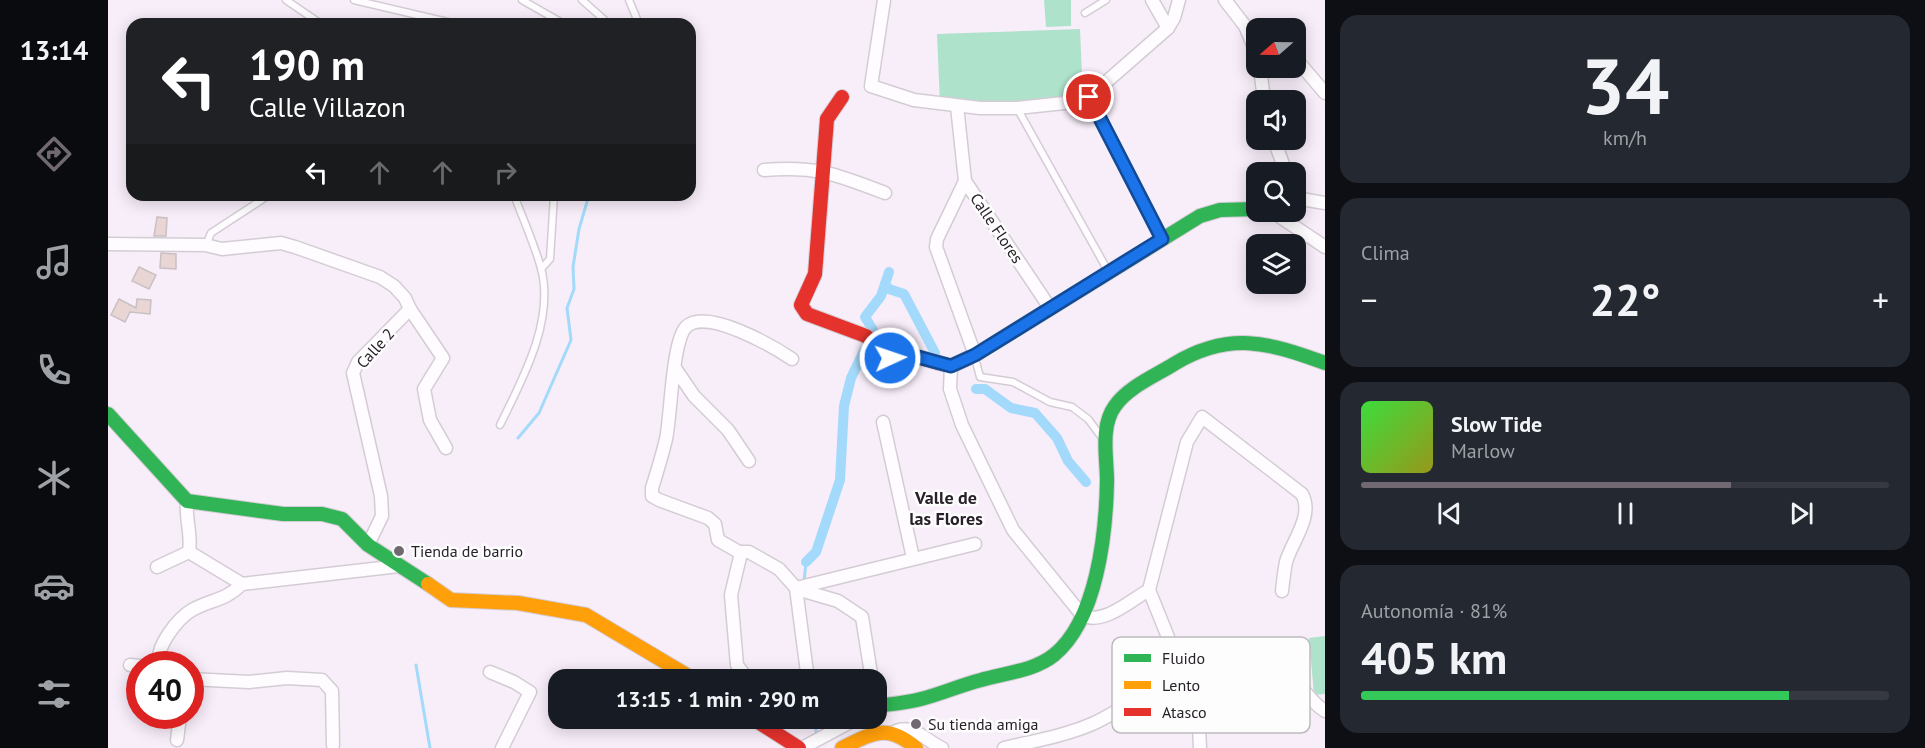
<!DOCTYPE html>
<html lang="es">
<head>
<meta charset="utf-8">
<style>
  body { margin:0; font-family:"PT Sans",sans-serif; background:#242831; color:#f1f3f6; height:100vh; display:flex; flex-direction:column; font-size:22px; white-space:nowrap }
  * { box-sizing:border-box; margin:0 }
  p { font-size:20px; color:#9ea1a6 }
  .icon { flex:none; width:33px; height:33px; fill:none; stroke:currentColor; stroke-width:2; stroke-linecap:round; stroke-linejoin:round }
  .map { position:relative; flex:1; overflow:hidden }
  .sheet { display:flex; flex-direction:column; gap:15px; padding:15px; background:#0d0f14; width:600px }
  .sheet>* { flex:none }
  .guide { position:absolute; left:18px; top:18px; width:570px; height:183px; border-radius:18px; box-shadow:0 3px 15px #0003; background:#202124; color:#fff; overflow:hidden }
  .needle { width:39px; rotate:250deg }
  .controls { position:absolute; left:1138px; top:18px; display:grid; gap:12px }
  .controls a { display:grid; place-items:center; width:60px; height:60px; border-radius:12px; background:#171b24; box-shadow:0 3px 15px #0003; font-size:30px }
  .speed { position:absolute; left:18px; top:651px; display:flex; gap:12px; font-size:30px; font-weight:700; text-align:center }
  .speed>* { display:grid; place-content:center; width:78px; height:78px; border-radius:50%; background:#171b24; box-shadow:0 3px 15px #0003; line-height:1 }
  .speed .limit { border:9px solid #d22; background:#fff; color:#111 }
  .pin { position:absolute; display:grid; place-items:center; width:51px; height:51px; color:#fff; margin:-26px; border:3px solid #fff; border-radius:50%; box-shadow:0 2px 6px #0007 }
  .me { position:absolute; width:66px; margin:-33px; rotate:87deg; stroke-linejoin:round; filter:drop-shadow(0 0 4px #0008) }
  .turn { display:flex; align-items:center; gap:21px; height:126px; padding:0 24px; font-size:27px }
  .turn .icon { width:78px; height:78px; stroke-width:2.5 }
  .turn b { display:block; font-size:42px; line-height:51px }
  .lanes { display:flex; align-items:center; height:57px; padding:0 24px; background:#0003; justify-content:center; gap:30px; direction:ltr }
  .lanes .off { opacity:.35 }
  .big { font-size:45px; font-weight:700; line-height:1.1 }
  .sheet .card { flex:1; display:flex; flex-direction:column; justify-content:center; gap:9px; min-width:0; padding:0 21px; border-radius:18px; background:#242831 }
  .sheet .dial { align-items:center; gap:0 }
  .dial b { font-size:78px; line-height:1 }
  .song { display:flex; align-items:center; gap:18px }
  .cover { width:72px; height:72px; border-radius:9px; background:linear-gradient(135deg,hsl(120 70% 55%),hsl(60 70% 35%)) }
  .played { height:6px; border-radius:3px; background:linear-gradient(90deg,#716972 70%,#363941 70%) }
  .keys { display:flex; justify-content:space-around; direction:ltr }
  .heat { display:flex; justify-content:space-between; align-items:center; font-size:33px; direction:ltr }
  .charge { height:9px; border-radius:4px; background:linear-gradient(90deg,#34c759 81%,#363941 0) }
  .trip { position:absolute; left:440px; top:669px; width:339px; height:60px; border-radius:18px; background:#171b24; box-shadow:0 3px 15px #0003; font-weight:700; line-height:60px; text-align:center }
  main { display:flex; flex:1; min-height:0 }
  .tabs { display:flex; flex-direction:column; width:108px; justify-content:space-around; align-items:center; background:#090b0e; color:#9ea1a6 }
  .tabs .icon { width:42px; height:42px }
  .tabs .current { color:#716972 }
  .tabs b { font-size:27px; color:#f1f3f6 }
  .map>svg:first-child { display:block }
  .green { fill:#aee2cb }
  .lines { fill:none; stroke-linecap:round; stroke-linejoin:round }
  .stream { stroke:#a3dafb; stroke-width:3 }
  .canal { stroke:#a3dafb; stroke-width:10 }
  .building { fill:#e8d5d4; stroke:#c9c0c3; stroke-width:1.5 }
  .lane-casing { stroke:#d4ccd5; stroke-width:9 }
  .street-casing { stroke:#d4ccd5; stroke-width:15 }
  .fast-casing { stroke:#d4ccd5; stroke-width:16 }
  .slow-casing { stroke:#d4ccd5; stroke-width:16 }
  .jam-casing { stroke:#d4ccd5; stroke-width:16 }
  .lane { stroke:#fefcfe; stroke-width:6 }
  .street { stroke:#fefcfe; stroke-width:12 }
  .fast { stroke:#30b455; stroke-width:14 }
  .slow { stroke:#ff9f0a; stroke-width:14 }
  .jam { stroke:#e5322d; stroke-width:14 }
  .route-casing { stroke:#114b97; stroke-width:15 }
  .route { stroke:#1a73e8; stroke-width:10 }
  .poi-dot { fill:#716972; stroke:#fdfdfd; stroke-width:2 }
  .labels { text-anchor:middle; stroke-width:5; stroke-linejoin:round; paint-order:stroke }
  .street-label { font-size:16px; fill:#282129; stroke:#fdfdfd }
  .poi-label { font-size:16px; fill:#282129; stroke:#fdfdfd; text-anchor:start }
  .neighbourhood-label { font-size:18px; font-weight:bold; fill:#282129; stroke:#fdfdfd }
  .key { fill:#fdfdfd; stroke:#bdbbbd; stroke-width:1.5 }
  .key-label { font-size:16px; fill:#282129 }
</style>
</head>
<body>
<main>
<nav class="tabs">
<b>13:14</b>
<svg class="icon current" aria-label="directions" viewBox="0 0 24 24"><path d="M12 3l9 9-9 9-9-9zM9 14v-3h6M13 9l2 2-2 2"/></svg>
<svg class="icon" aria-label="music" viewBox="0 0 24 24"><path d="M9 18V5l10-2v13"/><circle cx="6" cy="18" r="3"/><circle cx="16" cy="16" r="3"/></svg>
<svg class="icon" aria-label="phone" viewBox="0 0 24 24"><path d="M5 4h4l2 5-3 2q2 4 5 5l2-3 5 2v4C11 20 4 13 5 4z"/></svg>
<svg class="icon" aria-label="climate" viewBox="0 0 24 24"><path d="M12 3v18M4 7l16 10M4 17L20 7"/></svg>
<svg class="icon" aria-label="car" viewBox="0 0 24 24"><path d="M5 17H2v-5l4-1 3-4h7l3 4 3 1v5h-3M9 17h6M6 11h13"/><circle cx="7" cy="17" r="2"/><circle cx="17" cy="17" r="2"/></svg>
<svg class="icon" aria-label="filters" viewBox="0 0 24 24"><path d="M4 7h16M4 17h16"/><circle cx="9" cy="7" r="2"/><circle cx="15" cy="17" r="2"/></svg>
</nav>
<div class="map">
<svg width="1217" height="748" viewBox="0 0 1217 748">
  <rect width="100%" height="100%" fill="#f8eefa"/>
  <g class="green">
    <path d="M936,0h27v26l-25,1z"/>
    <path d="M972,29l3,70 -143,5 -3,-70z"/>
    <path d="M1217,636v58l-11,1 -5,-57z"/>
  </g>
  <g class="lines">
    <g class="stream">
      <path d="M410,438l21,-25 32,-73 -4,-32 7,-19 -1,-22 6,-38 10,-34"/>
      <path d="M696,582l2,-20"/>
      <path d="M308,665l14,83"/>
      <path d="M708,724v8"/>
    </g>
    <g class="canal">
      <path d="M777,284l4,5 15,5 31,59"/>
      <path d="M764,333l1,-3 -8,-13 16,-21 8,-24"/>
      <path d="M868,389h9l26,19 24,5 22,25 11,23 18,21"/>
      <path d="M698,562l10,-10 24,-72 4,-74 7,-28 14,-29"/>
    </g>
  </g>
  <g class="building">
    <path d="M49,217l10,1 -1,18h-12z"/>
    <path d="M53,253l15,1v15l-16,-1z"/>
    <path d="M31,267l17,8 -7,14 -17,-8z"/>
    <path d="M11,299l17,9 1,-9 14,1 -1,14 -20,-2 -5,10 -14,-7z"/>
  </g>
  <g class="lines">
    <defs>
      <g id="lane">
        <path d="M178,0l35,24"/>
        <path d="M246,0l102,24"/>
        <path d="M414,0l42,24"/>
        <path d="M474,0l27,24"/>
        <path d="M521,0l10,24"/>
        <path d="M977,13l21,-13"/>
        <path d="M981,97l72,139"/>
        <path d="M909,108l91,163"/>
        <path d="M98,245l5,-12 58,-38"/>
        <path d="M433,269l9,-10 4,-64"/>
        <path d="M867,358l5,19 33,5 37,20 22,5 16,12 15,20"/>
        <path d="M392,425c22,-45 55,-104 41,-157 -7,-25 -18,-49 -27,-73"/>
      </g>
      <g id="street">
        <path d="M776,0l-13,86 43,14 66,8h37l57,-6 15,-5 79,-69 6,-10 5,-18"/>
        <path d="M1044,0l16,28"/>
        <path d="M1117,0l20,26 12,28"/>
        <path d="M1188,59l29,34"/>
        <path d="M1152,68l4,32"/>
        <path d="M849,106l8,75 85,127"/>
        <path d="M1166,140l12,32"/>
        <path d="M656,170c53,-4 72,4 121,23"/>
        <path d="M857,181l-28,58 -1,8 39,108"/>
        <path d="M1188,198l29,5"/>
        <path d="M1165,212l52,35"/>
        <path d="M0,244l97,1 17,4 59,-6 14,4 85,30 14,9 11,12 5,11 33,49 -19,31 6,31 16,28"/>
        <path d="M843,366l-1,23 12,36 51,105 69,85c21,11 49,-15 67,-25"/>
        <path d="M567,368l19,28 34,34 21,31"/>
        <path d="M775,422l30,136"/>
        <path d="M260,545l14,-29 -1,-20 -28,-123 5,-11 52,-53"/>
        <path d="M81,552l53,32"/>
        <path d="M631,552h10l30,17 17,19 12,92"/>
        <path d="M49,567l32,-15c3,-17 -4,-34 -2,-51"/>
        <path d="M688,588l179,-44"/>
        <path d="M689,589l41,12 24,16 10,63"/>
        <path d="M52,664c-6,-16 18,-46 32,-54 20,-11 33,-9 50,-26l157,-18"/>
        <path d="M22,665l10,1"/>
        <path d="M382,672l24,10 16,10 -28,56"/>
        <path d="M82,679l59,3 38,-4 35,2 10,11 1,54"/>
        <path d="M640,680l-11,-15 -6,-70 9,-38 -1,-5 -21,-12 -3,-16 -7,-6 -49,-18 -7,-4v-8c5,-16 10,-32 14,-49 5,-23 6,-97 20,-112 20,-20 88,20 106,32"/>
        <path d="M788,731c18,-7 30,10 46,17"/>
        <path d="M69,740l3,-24"/>
        <path d="M694,748l56,-30"/>
        <path d="M896,748c30,-7 60,-12 88,-24 17,-7 32,-19 49,-26 18,-7 38,-7 58,-12 22,-5 51,-21 75,-17 23,3 32,31 51,42"/>
        <path d="M1092,748l-3,-62 -2,-8 -8,-3 -7,-8 -31,-77 38,-148 15,-25 100,77c12,22 -10,47 -16,68 -2,10 -3,20 -4,29"/>
      </g>
      <g id="fast">
        <path d="M831,363l12,3 24,-11 225,-139 20,-6 37,-1"/>
        <path d="M0,414l79,87 96,13h39l20,5 26,26 60,39"/>
        <path d="M768,706c15,-2 30,-3 45,-7 20,-5 40,-14 60,-19 24,-7 53,-9 73,-25 43,-35 52,-121 53,-174 0,-23 -7,-55 8,-75 13,-19 40,-30 59,-42 55,-33 94,-22 151,-1"/>
      </g>
      <g id="slow">
        <path d="M320,584l23,16 67,3 68,12 109,65"/>
        <path d="M734,748c31,-15 45,-25 74,0"/>
      </g>
      <g id="jam">
        <path d="M734,97l-15,22 -12,155 -14,31 6,9 59,22 24,22 28,-1 21,6"/>
        <path d="M644,718l47,30"/>
      </g>
    </defs>
    <use href="#lane" class="lane-casing"/>
    <use href="#street" class="street-casing"/>
    <use href="#fast" class="fast-casing"/>
    <use href="#slow" class="slow-casing"/>
    <use href="#jam" class="jam-casing"/>
    <use href="#lane" class="lane"/>
    <use href="#street" class="street"/>
    <use href="#fast" class="fast"/>
    <use href="#slow" class="slow"/>
    <use href="#jam" class="jam"/>
  </g>
  <g class="lines">
    <defs>
      <path id="route" d="M782,358l28,-1 33,9 24,-11 187,-116 -73,-142"/>
    </defs>
    <use href="#route" class="route-casing"/>
    <use href="#route" class="route"/>
  </g>
  <g class="poi-dot">
    <circle cx="291" cy="551" r="6"/>
    <circle cx="808" cy="724" r="6"/>
  </g>
  <g class="labels">
    <g class="street-label">
      <text transform="translate(889 228) rotate(56)" y="6">Calle Flores</text>
      <text transform="translate(267 348) rotate(-48)" y="6">Calle 2</text>
    </g>
    <g class="poi-label">
      <text x="303" y="557">Tienda de barrio</text>
      <text x="820" y="730">Su tienda amiga</text>
    </g>
    <g class="neighbourhood-label">
      <text x="838" y="504">Valle de<tspan x="838" dy="21">las Flores</tspan></text>
    </g>
  </g>
  <rect x="1004" y="637" width="198" height="96" rx="9" class="key"/>
  <rect x="1016" y="654" width="27" height="8" fill="#30b455"/>
  <rect x="1016" y="681" width="27" height="8" fill="#ff9f0a"/>
  <rect x="1016" y="708" width="27" height="8" fill="#e5322d"/>
  <g class="key-label">
    <text x="1054" y="664">Fluido</text>
    <text x="1054" y="691">Lento</text>
    <text x="1054" y="718">Atasco</text>
  </g>
</svg>
<div class="controls">
<a><svg class="needle" viewBox="-14 -14 28 28"><path d="M0-13l5 13h-10z" fill="#e53935"/><path d="M0 13l5-13h-10z" fill="#9ea1a6"/></svg></a>
<a><svg class="icon" aria-label="sound" viewBox="0 0 24 24"><path d="M4 9h4l5-4v14l-5-4H4zM17 9q2 3 0 6"/></svg></a>
<a><svg class="icon" aria-label="search" viewBox="0 0 24 24"><circle cx="10" cy="10" r="6"/><path d="M15 15l6 6"/></svg></a>
<a><svg class="icon" aria-label="layers" viewBox="0 0 24 24"><path d="M12 4l9 5-9 5-9-5zM3 14l9 5 9-5"/></svg></a>
</div>
<div class="speed"><div class="limit">40</div></div>
<div class="pin" style="left:981px;top:97px;background:#d93025"><svg class="icon" aria-label="arrive" viewBox="0 0 24 24"><path d="M6 21V4h12l-3 4 3 4H6"/></svg></div>
<svg class="me" style="left:782px;top:358px" viewBox="-20 -20 40 40"><circle r="17" fill="#1a73e8" stroke="#fff" stroke-width="3"/><path d="M0-11L8 9 0 5-8 9z" fill="#fff"/></svg>
<div class="trip">13:15 · 1 min · 290 m</div>
<div class="guide">
<div class="turn"><svg class="icon" aria-label="left" viewBox="0 0 24 24"><path d="M17 20v-9H6M10 6l-5 5 5 5"/></svg><div><b>190 m</b>Calle Villazon</div></div>
<div class="lanes"><svg class="icon" aria-label="left" viewBox="0 0 24 24"><path d="M17 20v-9H6M10 6l-5 5 5 5"/></svg><svg class="icon off" aria-label="ahead" viewBox="0 0 24 24"><path d="M12 20V5M6 11l6-6 6 6"/></svg><svg class="icon off" aria-label="ahead" viewBox="0 0 24 24"><path d="M12 20V5M6 11l6-6 6 6"/></svg><svg class="icon off" aria-label="right" viewBox="0 0 24 24"><path d="M7 20v-9h11M14 6l5 5-5 5"/></svg></div>
</div>
</div>
<section class="sheet">
<div class="card dial"><b>34</b><p>km/h</p></div>
<div class="card"><p>Clima</p>
<div class="heat"><a>−</a><b class="big">22°</b><a>+</a></div>
</div>
<div class="card">
<div class="song"><i class="cover"></i><div><b>Slow Tide</b><p>Marlow</p></div></div>
<div class="played"></div>
<div class="keys"><svg class="icon" aria-label="previous" viewBox="0 0 24 24"><path d="M18 5L8 12l10 7zM5 5v14"/></svg><svg class="icon" aria-label="pause" viewBox="0 0 24 24"><path d="M8 5v14M16 5v14"/></svg><svg class="icon" aria-label="next" viewBox="0 0 24 24"><path d="M6 5l10 7-10 7zM19 5v14"/></svg></div>
</div>
<div class="card"><p>Autonomía · 81%</p><b class="big">405 km</b><div class="charge"></div></div>
</section>
</main>
</body>
</html>
